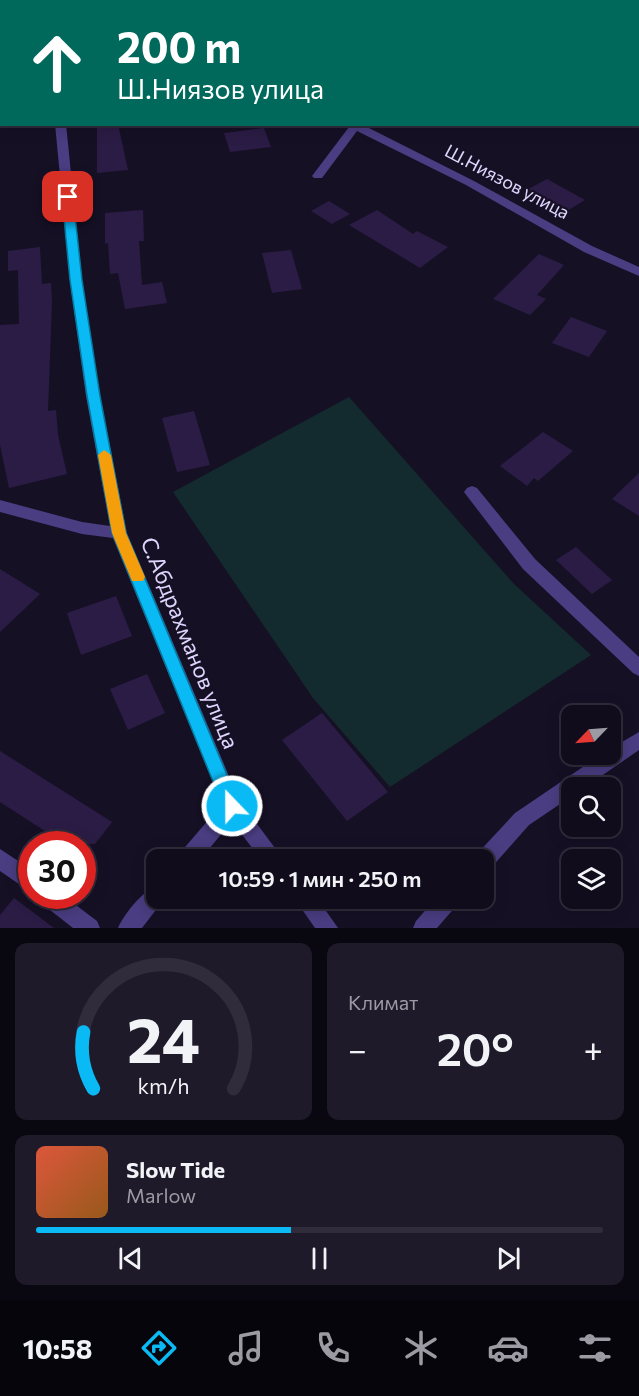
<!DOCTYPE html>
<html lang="ru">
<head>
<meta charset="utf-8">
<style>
  body { margin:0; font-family:Commissioner,sans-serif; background:#1e1a29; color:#f1f3f6; height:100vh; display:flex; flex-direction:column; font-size:22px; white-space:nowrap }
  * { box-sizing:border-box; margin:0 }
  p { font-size:20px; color:#9c9ba3 }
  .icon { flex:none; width:33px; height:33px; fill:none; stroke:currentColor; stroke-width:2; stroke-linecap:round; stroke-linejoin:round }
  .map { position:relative; height:928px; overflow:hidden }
  .details { display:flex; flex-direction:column; gap:15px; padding:15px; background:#09070f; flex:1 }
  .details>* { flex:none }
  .banner { position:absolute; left:0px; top:0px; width:639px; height:126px; box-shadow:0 3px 15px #0003,0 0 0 2px #302c3b; background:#00695c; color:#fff; overflow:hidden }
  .needle { width:39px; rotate:245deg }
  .fabs { position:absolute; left:561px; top:705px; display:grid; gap:12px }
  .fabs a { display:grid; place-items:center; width:60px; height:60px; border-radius:12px; background:#100c1c; box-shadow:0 3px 15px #0003,0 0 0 2px #302c3b; font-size:30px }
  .speed { position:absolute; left:18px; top:831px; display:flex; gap:12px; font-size:30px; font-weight:700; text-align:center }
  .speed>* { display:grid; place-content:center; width:78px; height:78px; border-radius:50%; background:#100c1c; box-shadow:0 3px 15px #0003,0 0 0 2px #302c3b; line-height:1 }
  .speed .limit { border:9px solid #d22; background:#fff; color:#111 }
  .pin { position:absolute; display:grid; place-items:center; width:51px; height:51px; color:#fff; margin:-26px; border-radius:12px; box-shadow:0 3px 9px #0006 }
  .me { position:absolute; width:66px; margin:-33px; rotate:338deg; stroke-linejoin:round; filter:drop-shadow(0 0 4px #0008) }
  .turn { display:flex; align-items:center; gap:21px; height:126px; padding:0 18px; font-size:27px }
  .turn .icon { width:78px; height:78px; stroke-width:2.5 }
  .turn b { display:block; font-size:42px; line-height:51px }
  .big { font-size:45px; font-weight:600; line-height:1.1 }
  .details .tile { flex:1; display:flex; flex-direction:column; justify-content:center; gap:9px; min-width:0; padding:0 21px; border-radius:12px; background:#1e1a29 }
  .details .dial { align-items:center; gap:0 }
  .dial svg { height:156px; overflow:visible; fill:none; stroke:#302c3b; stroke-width:7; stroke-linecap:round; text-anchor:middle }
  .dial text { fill:#f1f3f6; stroke:none }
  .song { display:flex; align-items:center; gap:18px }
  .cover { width:72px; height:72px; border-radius:9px; background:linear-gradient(135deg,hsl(10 70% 55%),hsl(30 70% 35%)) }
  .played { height:6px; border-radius:3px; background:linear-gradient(90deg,#0abaf5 45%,#302c3b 45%) }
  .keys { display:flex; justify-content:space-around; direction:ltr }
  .heat { display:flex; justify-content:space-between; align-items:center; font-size:33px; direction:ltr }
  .details .tiles { flex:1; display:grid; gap:15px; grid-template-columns:1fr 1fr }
  .tile:last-child { grid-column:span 2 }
  .trip { position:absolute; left:146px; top:849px; width:348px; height:60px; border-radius:12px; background:#100c1c; box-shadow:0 3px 15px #0003,0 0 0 2px #302c3b; font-weight:600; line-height:60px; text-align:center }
  .tabs { display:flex; height:96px; justify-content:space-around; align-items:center; background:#06050b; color:#9c9ba3 }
  .tabs .icon { width:42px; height:42px }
  .tabs .active { color:#0abaf5 }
  .tabs b { font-size:27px; color:#f1f3f6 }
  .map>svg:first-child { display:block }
  .green { fill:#132b2e }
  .building { fill:#2b1c45 }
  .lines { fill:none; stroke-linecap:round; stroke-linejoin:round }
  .minor { fill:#4a3d82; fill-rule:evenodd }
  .route { fill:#0abaf5; stroke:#06799f; stroke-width:1.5 }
  .slow { fill:#f59e0b }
  .labels { text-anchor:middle; stroke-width:4.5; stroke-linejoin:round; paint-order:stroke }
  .far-street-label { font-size:18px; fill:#e0d5fd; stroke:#161025 }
  .street-label { font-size:22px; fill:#e0d5fd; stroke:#161025 }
</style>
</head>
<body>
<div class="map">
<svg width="639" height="928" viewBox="0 0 639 928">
  <rect width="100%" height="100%" fill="#161025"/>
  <path class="green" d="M349,397l165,187 77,71 -201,132 -77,-89 -140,-206z"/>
  <g class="building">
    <path d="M97,124h21l10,46 -31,3z"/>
    <path d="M264,128l7,19 -41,5 -6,-19z"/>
    <path d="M547,179l38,21 -25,15 -37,-23z"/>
    <path d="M329,201l21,13 -18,10 -21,-13z"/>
    <path d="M143,210l1,31h-5l3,44 20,-3 5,21 -42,6 -7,-36 -8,1 -2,-31 -3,1v-31z"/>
    <path d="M377,210l36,24 4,-3 31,16 -28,21 -71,-43z"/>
    <path d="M40,247l2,37 9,-1 1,19 -4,109 8,-1 2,25 9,39 -58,14 -9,-43v-120l19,-1 -1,-54 -10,1v-20z"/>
    <path d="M291,250l11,39 -30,4 -10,-40z"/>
    <path d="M539,254l25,11 -27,30 9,4 -16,16 -37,-16z"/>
    <path d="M571,317l36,14 -18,26 -37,-14z"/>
    <path d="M194,411l16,54 -33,7 -15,-54z"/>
    <path d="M543,432l30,19 -35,30 -4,-3 -7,8 -27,-20z"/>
    <path d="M639,473v43l-27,-17z"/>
    <path d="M576,547l36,33 -20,14 -36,-34z"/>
    <path d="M0,569l40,25 -40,38z"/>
    <path d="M116,596l16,40 -51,19 -14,-42z"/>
    <path d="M147,674l18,39 -37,17 -18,-41z"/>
    <path d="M322,713l66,79 -41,29 -65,-81z"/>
    <path d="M0,751l112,71 -17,22h-30l-65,-42z"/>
    <path d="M14,898l40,30h-54v-13z"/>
  </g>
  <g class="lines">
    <g class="minor">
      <rect x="42" y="0" width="10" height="2"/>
      <path d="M129,0h19l-20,2z"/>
      <path d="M183,0h10l1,2h-10z"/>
      <path d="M550,0h11l1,2h-11z"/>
      <rect x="638" y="45" width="1" height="7"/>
      <path d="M55,124h11l16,157 18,115 27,137 112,267 45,60h-23l-29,-39 -32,39h-23l3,-7 42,-49 -109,-266 -31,-4 -82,-22v-12l82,22 28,4 -24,-130 -16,-115z"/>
      <path d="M346,124h15l113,57 118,65 47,21v9l-55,-24 -118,-67 -109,-54 -35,47h-8l-2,-2 37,-49z"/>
      <path d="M472,486l5,2 58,71 104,98v19l-6,-3 -110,-104 -56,-73 -3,-4 3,-4z"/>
      <path d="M639,732v18l-55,38h-12v8l-43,29 -39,44 -7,3v-12h-9l2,-5 39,-42 87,-59h8v-5z"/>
      <path d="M0,849l32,21v23l-32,-22z"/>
      <path d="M156,886v12h9l-23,30h-24c6,-14 24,-36 38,-42z"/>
      <path d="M38,896h26l33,25 3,7h-27l-32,-25z"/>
      <path d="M294,898h23l21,30h-23z"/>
      <path d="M436,898h24l-3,7 -20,23h-24l3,-7z"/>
    </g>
  </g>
  <path class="route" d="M68,193l5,4 9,83 18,116 26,137 114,273 -2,6 -6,3 -7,-3 -2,-6 -111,-273 -25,-137 -17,-116 -8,-83z"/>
  <path class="slow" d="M104,450l7,5 15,78 19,44 -2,4h-11l-20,-48 -14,-78z"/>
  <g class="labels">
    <g class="far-street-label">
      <text transform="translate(507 182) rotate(28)" y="6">Ш.Ниязов улица</text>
    </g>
    <g class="street-label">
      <text transform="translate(190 643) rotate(68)" y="8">С.Абдрахманов улица</text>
    </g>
  </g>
</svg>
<div class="fabs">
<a><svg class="needle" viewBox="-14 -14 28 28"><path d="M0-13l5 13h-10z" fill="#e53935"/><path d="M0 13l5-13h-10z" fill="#9c9ba3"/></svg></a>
<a><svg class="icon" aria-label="search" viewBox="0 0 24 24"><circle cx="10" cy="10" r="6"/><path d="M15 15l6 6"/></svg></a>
<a><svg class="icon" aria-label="layers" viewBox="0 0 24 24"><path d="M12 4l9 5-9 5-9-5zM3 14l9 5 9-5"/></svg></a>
</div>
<div class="speed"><div class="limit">30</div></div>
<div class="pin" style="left:68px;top:197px;background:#d93025"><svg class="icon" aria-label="arrive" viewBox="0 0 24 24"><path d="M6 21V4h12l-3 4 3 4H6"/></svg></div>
<svg class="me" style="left:232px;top:806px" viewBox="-20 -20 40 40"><circle r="17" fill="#0abaf5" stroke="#fff" stroke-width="3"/><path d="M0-11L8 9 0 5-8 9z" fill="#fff"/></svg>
<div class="trip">10:59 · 1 мин · 250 m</div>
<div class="banner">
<div class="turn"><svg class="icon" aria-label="ahead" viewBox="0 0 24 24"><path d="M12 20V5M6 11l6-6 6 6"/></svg><div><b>200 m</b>Ш.Ниязов улица</div></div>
</div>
</div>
<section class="details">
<div class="tiles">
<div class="tile dial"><svg viewBox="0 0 100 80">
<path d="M14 69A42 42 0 1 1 86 69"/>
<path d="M14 69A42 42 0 0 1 9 40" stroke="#0abaf5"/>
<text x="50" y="56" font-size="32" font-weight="700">24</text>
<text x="50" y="72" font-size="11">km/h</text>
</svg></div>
<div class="tile"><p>Климат</p>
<div class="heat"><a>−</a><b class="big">20°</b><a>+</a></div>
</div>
<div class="tile">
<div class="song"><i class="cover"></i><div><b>Slow Tide</b><p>Marlow</p></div></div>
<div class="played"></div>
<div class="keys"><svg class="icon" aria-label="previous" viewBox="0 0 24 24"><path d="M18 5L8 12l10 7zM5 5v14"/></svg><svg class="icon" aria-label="pause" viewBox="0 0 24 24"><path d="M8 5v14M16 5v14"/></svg><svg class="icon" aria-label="next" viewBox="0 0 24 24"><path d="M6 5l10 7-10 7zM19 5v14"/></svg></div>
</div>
</div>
</section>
<nav class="tabs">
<b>10:58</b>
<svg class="icon active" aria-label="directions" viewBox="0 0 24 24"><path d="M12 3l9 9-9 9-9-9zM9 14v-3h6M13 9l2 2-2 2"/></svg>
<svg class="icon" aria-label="music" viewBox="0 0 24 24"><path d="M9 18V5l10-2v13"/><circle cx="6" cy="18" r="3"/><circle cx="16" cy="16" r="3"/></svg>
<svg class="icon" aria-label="phone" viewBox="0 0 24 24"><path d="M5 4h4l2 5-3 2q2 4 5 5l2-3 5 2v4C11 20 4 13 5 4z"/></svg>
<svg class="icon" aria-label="climate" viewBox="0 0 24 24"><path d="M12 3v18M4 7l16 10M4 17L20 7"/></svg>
<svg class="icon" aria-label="car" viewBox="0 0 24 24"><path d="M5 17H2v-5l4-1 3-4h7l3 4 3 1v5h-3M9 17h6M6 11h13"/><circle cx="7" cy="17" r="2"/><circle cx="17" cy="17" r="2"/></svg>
<svg class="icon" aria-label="filters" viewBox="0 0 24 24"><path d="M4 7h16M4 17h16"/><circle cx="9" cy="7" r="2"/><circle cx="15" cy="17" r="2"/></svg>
</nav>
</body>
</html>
